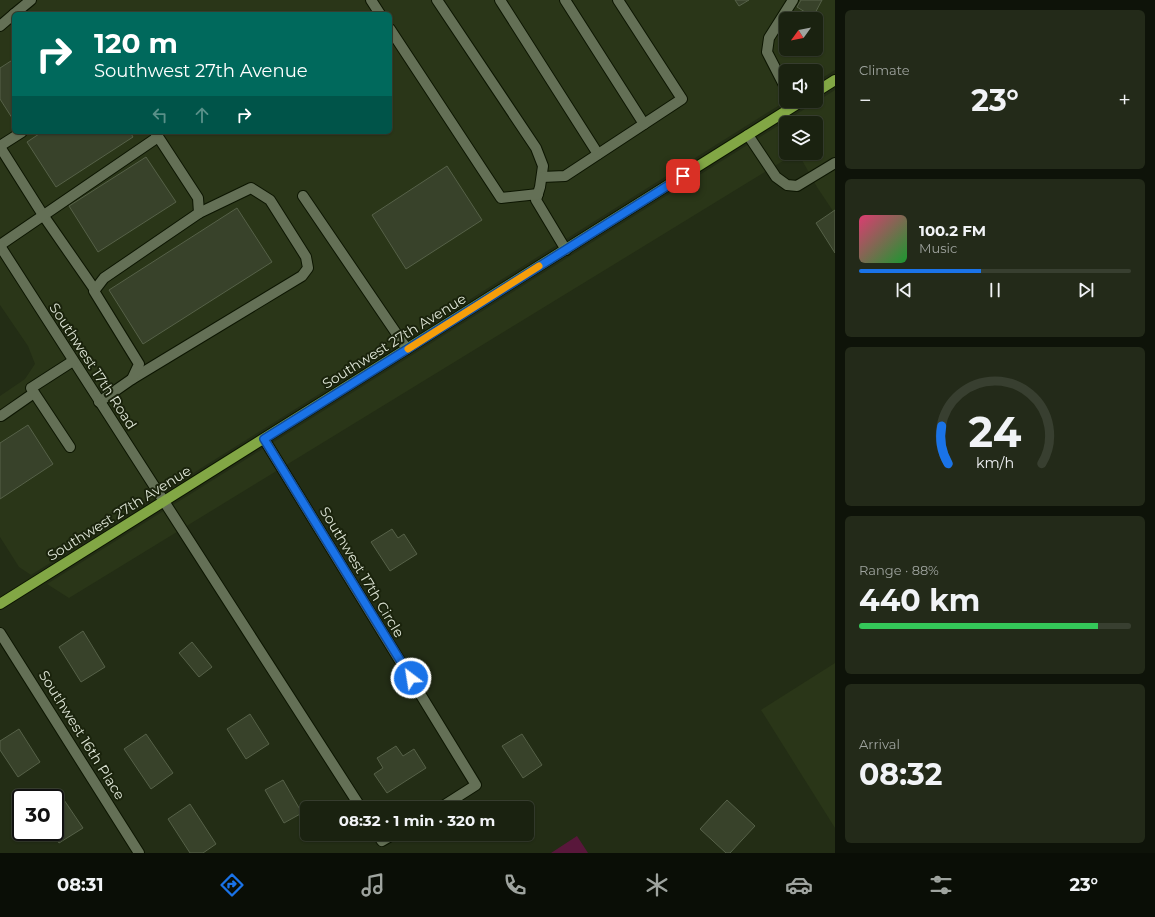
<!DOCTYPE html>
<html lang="en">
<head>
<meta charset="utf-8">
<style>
  body { margin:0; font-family:Montserrat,sans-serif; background:#232a19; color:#f1f3f6; height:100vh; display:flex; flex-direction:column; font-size:15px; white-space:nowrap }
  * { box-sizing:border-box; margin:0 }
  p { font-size:13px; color:#9fa49f }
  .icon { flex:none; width:22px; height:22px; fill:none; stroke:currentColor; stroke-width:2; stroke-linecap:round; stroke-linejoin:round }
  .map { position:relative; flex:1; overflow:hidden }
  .side { display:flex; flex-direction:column; gap:10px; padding:10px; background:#0e1309; width:320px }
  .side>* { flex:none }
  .hud { position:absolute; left:12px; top:12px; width:380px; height:122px; border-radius:6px; box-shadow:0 1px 3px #0004,0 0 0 1px #383f30; background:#00695c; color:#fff; overflow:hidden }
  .needle { width:26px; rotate:237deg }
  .controls { position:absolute; left:779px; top:12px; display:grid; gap:8px }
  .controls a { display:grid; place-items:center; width:44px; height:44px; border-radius:6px; background:#1a2210; box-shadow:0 1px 3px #0004,0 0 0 1px #383f30; font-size:20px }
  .speed { position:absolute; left:12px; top:789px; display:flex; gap:8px; font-size:20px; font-weight:700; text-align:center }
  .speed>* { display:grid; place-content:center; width:52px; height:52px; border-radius:50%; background:#1a2210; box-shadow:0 1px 3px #0004,0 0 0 1px #383f30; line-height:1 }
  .speed .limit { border:2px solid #111; border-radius:6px; background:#fff; color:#111 }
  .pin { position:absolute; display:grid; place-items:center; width:34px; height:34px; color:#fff; margin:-17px; border-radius:8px; box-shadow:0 2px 6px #0006 }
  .me { position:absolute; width:44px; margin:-22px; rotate:329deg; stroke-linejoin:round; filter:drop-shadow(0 0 3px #0008) }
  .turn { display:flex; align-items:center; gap:14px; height:84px; padding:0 16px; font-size:18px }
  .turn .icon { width:52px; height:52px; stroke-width:2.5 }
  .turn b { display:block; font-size:28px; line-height:34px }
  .lanes { display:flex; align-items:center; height:38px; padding:0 16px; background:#0003; justify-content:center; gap:20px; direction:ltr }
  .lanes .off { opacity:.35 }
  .big { font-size:30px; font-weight:700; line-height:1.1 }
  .side .card { flex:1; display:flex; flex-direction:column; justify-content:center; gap:6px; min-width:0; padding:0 14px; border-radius:6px; background:#232a19 }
  .side .dial { align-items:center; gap:0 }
  .dial svg { height:104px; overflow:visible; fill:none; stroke:#383f30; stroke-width:7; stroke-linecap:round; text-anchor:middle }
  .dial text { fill:#f1f3f6; stroke:none }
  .song { display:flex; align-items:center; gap:12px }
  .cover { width:48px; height:48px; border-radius:6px; background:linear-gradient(135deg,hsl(340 70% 55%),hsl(130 70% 35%)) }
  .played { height:4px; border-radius:2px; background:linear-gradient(90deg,#1a73e8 45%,#383f30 45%) }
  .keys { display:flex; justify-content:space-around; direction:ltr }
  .heat { display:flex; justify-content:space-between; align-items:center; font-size:22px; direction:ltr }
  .charge { height:6px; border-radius:3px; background:linear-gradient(90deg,#34c759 88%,#383f30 0) }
  .trip { position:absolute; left:300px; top:801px; width:234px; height:40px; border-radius:6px; background:#1a2210; box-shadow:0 1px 3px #0004,0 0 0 1px #383f30; font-weight:700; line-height:40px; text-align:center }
  .tab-bar { display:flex; height:64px; justify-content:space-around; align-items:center; background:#0a0e06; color:#9fa49f }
  .tab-bar .icon { width:28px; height:28px }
  .tab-bar .on { color:#1a73e8 }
  .tab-bar b { font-size:18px; color:#f1f3f6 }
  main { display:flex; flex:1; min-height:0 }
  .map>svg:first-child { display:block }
  .built { fill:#2a3618; fill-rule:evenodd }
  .green { fill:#59173b }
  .building { fill:#38422a; stroke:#566148 }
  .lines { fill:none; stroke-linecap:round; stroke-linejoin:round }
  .minor-casing { stroke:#0c1501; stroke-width:12 }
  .major-casing { stroke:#0c1501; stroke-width:12 }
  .minor { stroke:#647056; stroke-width:10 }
  .major { stroke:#82a745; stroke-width:10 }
  .route-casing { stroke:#114b97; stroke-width:10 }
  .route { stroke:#1a73e8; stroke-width:7 }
  .slow { stroke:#f59e0b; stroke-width:7 }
  .labels { text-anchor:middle; stroke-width:4; stroke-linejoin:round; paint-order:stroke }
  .street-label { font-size:14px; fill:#dde4d5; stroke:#1a230c }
</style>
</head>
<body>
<main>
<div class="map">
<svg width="835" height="853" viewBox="0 0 835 853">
  <rect width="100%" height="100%" fill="#232d15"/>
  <g class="built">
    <path d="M0,0h835v70l-19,12v-11h-30v30l-755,474 -12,-8 -19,-30v-141l25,-17 10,-15 -7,-18 -28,-41zM14,14h376v118h-376zM786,19h30v30h-30z"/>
    <path d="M835,90v124l-18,-27 -19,-34h18v-30h-30v30h10l-727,445 -22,-14z"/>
    <path d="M835,663v165l-74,-118z"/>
  </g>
  <path class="green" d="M577,836l11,17h-37z"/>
  <g class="building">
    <path d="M735,0h14l-10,6z"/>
    <path d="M801,0h21l-9,17 -16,-10z"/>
    <path d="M14,59v62l-14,-22v-31z"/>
    <path d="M42,132h88l3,5 -77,50 -29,-45z"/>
    <path d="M146,157l30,45 -78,50 -29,-46z"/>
    <path d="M447,166l35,54 -76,49 -34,-54z"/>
    <path d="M237,208l35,54 -129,82 -34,-54z"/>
    <path d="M835,210v43l-19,-30z"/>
    <path d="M28,425l25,39 -53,35v-56z"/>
    <path d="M392,529l6,9 6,-4 13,20 -27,17 -19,-29z"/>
    <path d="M83,631l22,36 -24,15 -22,-35z"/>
    <path d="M192,642l20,25 -13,10 -20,-24z"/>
    <path d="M250,714l19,30 -23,15 -19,-30z"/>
    <path d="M19,729l21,33 -22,15 -18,-27v-9z"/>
    <path d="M146,734l27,39 -22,16 -27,-40z"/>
    <path d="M522,734l20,31 -19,13 -21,-32z"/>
    <path d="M396,746l7,10 11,-7 12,19 -39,25 -13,-19 9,-6 -6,-10z"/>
    <path d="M283,780l19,33 -18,10 -19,-33z"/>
    <path d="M62,797l21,31 -24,15 -7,-11h3v-31z"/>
    <path d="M727,800l28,26 -25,27h-4l-26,-24z"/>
    <path d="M190,804l26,40 -13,9h-13l-22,-34z"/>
  </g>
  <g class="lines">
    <defs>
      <g id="minor">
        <path d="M371,0l9,14"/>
        <path d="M437,0l99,148 7,18 -3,21 -4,13 30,50"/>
        <path d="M500,0l98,154"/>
        <path d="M565,0l79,124"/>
        <path d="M14,14l17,-14"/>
        <path d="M0,26l14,-12"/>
        <path d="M390,29l111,169 37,-4"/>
        <path d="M786,89l-19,-37 2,-14 24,-38"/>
        <path d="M748,135l28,42 11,8 10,1 38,-23"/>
        <path d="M0,146l22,-14"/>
        <path d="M0,147l43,68 52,75"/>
        <path d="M542,177l23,-1 117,-77 -64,-99"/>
        <path d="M303,196l104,153"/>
        <path d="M0,245l158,-108"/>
        <path d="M0,246l361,562"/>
        <path d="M132,379l170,-103 6,-8 -2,-11 -36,-57 -19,-12 -52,25"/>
        <path d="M99,402l33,-23 7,-15 -45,-73 10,-13 95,-65 -1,-15 -43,-66"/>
        <path d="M1,416l33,-23"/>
        <path d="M264,439l212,346 -36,23"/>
        <path d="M70,447l-39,-59 42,-27"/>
        <path d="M0,633l139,220"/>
        <path d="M377,834l5,7 12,-7"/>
      </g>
      <g id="major">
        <path d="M816,92l19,-12"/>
        <path d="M0,604l802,-503"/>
      </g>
    </defs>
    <use href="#minor" class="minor-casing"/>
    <use href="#major" class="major-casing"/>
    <use href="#minor" class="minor"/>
    <use href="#major" class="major"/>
  </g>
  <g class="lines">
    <defs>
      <path id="route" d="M411,678l-147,-239 419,-263"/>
    </defs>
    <use href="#route" class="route-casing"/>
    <use href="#route" class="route"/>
    <path class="slow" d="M408,349l131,-83"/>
  </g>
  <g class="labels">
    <g class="street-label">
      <text transform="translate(394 341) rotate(-32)" y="5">Southwest 27th Avenue</text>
      <text transform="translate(93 366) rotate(57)" y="5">Southwest 17th Road</text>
      <text transform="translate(119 513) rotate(-32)" y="5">Southwest 27th Avenue</text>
      <text transform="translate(362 572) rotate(59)" y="5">Southwest 17th Circle</text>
      <text transform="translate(82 735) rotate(58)" y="5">Southwest 16th Place</text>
    </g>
  </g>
</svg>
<div class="controls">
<a><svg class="needle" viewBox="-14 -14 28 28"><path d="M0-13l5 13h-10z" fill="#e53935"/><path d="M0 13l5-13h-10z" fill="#9fa49f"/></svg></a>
<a><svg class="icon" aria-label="sound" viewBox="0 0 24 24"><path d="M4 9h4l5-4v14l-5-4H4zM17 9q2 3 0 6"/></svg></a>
<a><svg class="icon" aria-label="layers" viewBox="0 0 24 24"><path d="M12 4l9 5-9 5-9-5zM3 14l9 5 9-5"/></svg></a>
</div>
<div class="speed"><div class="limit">30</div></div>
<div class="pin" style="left:683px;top:176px;background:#d93025"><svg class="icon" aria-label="arrive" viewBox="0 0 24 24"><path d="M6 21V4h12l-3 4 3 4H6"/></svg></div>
<svg class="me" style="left:411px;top:678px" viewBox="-20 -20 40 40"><circle r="17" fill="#1a73e8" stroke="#fff" stroke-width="3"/><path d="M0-11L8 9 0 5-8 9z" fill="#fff"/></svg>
<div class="trip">08:32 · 1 min · 320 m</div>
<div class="hud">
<div class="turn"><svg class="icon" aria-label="right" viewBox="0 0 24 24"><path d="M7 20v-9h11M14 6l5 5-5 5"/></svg><div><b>120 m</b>Southwest 27th Avenue</div></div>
<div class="lanes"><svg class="icon off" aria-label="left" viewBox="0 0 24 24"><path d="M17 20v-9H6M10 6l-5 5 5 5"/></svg><svg class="icon off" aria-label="ahead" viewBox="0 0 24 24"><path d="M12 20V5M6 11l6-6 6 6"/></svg><svg class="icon" aria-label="right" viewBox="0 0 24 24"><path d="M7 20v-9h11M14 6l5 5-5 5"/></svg></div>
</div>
</div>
<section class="side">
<div class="card"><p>Climate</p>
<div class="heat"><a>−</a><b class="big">23°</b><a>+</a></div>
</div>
<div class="card">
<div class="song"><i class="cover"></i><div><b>100.2 FM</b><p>Music</p></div></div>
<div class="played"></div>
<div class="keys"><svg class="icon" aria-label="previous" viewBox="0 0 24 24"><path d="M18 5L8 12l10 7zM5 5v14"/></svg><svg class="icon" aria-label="pause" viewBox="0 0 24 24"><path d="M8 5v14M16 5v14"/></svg><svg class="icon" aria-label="next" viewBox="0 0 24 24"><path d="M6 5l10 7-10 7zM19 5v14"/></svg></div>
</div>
<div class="card dial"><svg viewBox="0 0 100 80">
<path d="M14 69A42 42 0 1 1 86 69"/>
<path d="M14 69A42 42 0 0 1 9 40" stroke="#1a73e8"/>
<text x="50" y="56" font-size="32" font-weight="700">24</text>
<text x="50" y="72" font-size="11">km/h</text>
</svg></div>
<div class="card"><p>Range · 88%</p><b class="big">440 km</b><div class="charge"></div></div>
<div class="card"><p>Arrival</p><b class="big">08:32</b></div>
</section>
</main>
<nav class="tab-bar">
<b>08:31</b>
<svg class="icon on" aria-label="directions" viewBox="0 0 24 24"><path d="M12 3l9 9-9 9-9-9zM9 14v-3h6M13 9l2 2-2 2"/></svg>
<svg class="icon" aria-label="music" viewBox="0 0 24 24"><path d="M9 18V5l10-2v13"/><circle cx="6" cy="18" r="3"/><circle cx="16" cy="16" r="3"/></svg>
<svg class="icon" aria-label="phone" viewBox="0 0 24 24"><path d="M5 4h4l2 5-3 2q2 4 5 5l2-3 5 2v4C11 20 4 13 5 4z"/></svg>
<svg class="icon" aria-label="climate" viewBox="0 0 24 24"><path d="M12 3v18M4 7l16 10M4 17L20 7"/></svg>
<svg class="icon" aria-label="car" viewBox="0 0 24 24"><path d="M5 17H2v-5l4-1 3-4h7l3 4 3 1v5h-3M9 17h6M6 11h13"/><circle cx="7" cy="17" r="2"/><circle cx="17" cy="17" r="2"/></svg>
<svg class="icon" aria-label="filters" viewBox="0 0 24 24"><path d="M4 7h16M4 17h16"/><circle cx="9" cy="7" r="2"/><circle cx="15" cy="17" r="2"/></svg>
<b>23°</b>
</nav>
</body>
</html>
